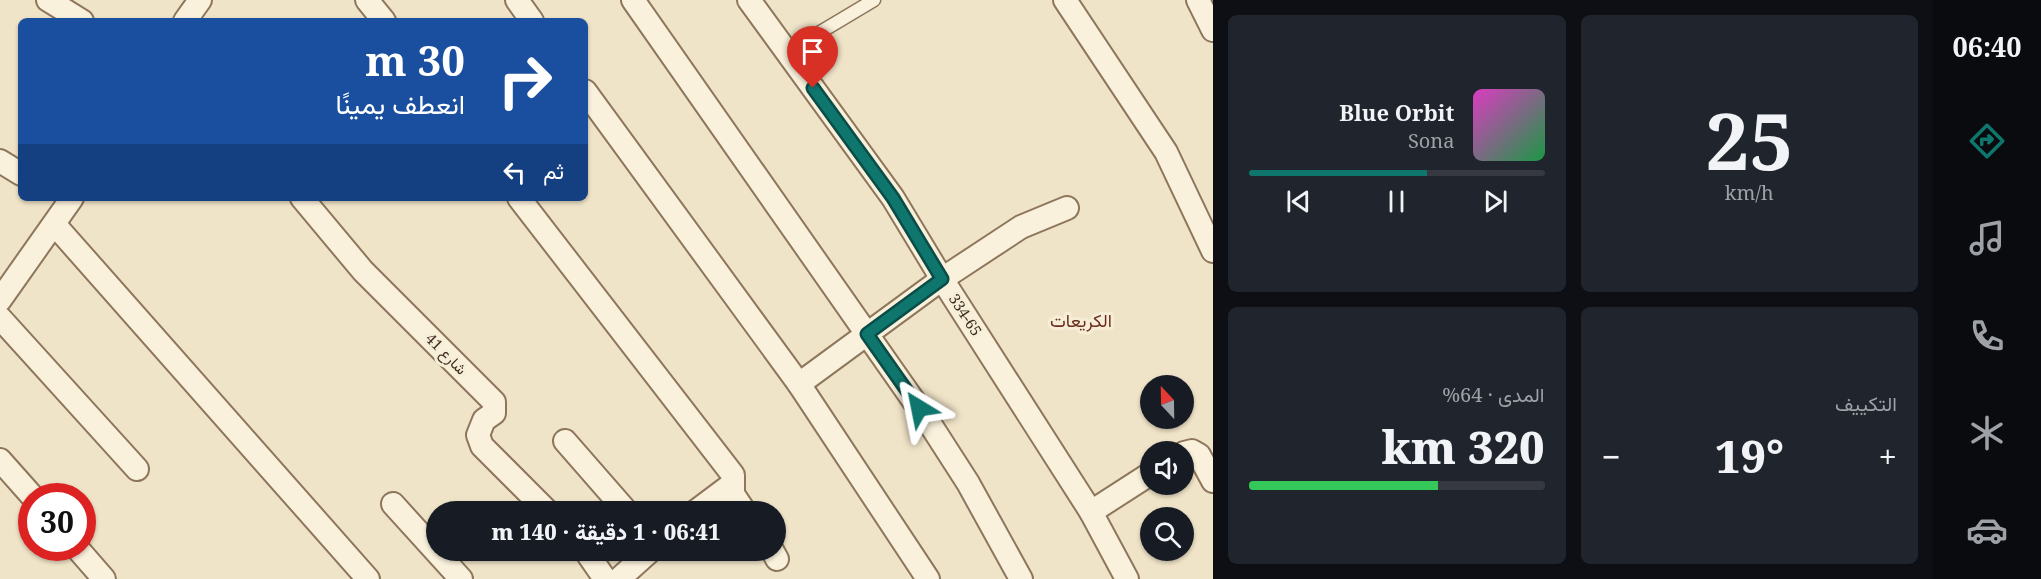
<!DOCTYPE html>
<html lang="ar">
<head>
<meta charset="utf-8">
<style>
  body { margin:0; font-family:"Noto Serif",Vazirmatn,serif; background:#20242c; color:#f1f3f6; direction:rtl; height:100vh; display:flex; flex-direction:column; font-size:22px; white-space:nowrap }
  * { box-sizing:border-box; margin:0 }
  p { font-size:20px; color:#9ea1a6 }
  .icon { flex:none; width:33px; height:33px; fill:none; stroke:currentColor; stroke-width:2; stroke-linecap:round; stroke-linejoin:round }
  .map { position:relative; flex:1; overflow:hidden; direction:ltr }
  .side { display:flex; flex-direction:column; gap:15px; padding:15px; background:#0d0f14; width:720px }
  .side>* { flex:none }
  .top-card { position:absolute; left:18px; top:18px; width:570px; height:183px; border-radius:9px; box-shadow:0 2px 4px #0004; direction:rtl; background:#1a4fa0; color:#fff; overflow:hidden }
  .needle { width:39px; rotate:338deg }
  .buttons { position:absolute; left:1140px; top:375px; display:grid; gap:12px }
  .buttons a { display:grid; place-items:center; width:54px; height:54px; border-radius:50%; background:#171b24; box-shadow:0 2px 4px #0004; font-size:30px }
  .speed { position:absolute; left:18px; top:483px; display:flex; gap:12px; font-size:30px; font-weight:700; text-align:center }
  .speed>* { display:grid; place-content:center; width:78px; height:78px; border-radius:50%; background:#171b24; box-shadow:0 2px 4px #0004; line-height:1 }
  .speed .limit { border:9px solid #d22; background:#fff; color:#111 }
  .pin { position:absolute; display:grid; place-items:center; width:51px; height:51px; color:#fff; margin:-62px -26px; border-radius:50% 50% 50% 0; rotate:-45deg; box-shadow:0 0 6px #0007 }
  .pin .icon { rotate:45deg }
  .me { position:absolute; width:66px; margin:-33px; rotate:325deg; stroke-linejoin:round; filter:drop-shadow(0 0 4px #0008) }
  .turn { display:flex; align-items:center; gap:21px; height:126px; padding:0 24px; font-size:27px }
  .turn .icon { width:78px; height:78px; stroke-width:2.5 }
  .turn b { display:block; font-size:42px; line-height:51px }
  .then { display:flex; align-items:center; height:57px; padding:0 24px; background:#0003; gap:12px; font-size:22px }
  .big { font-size:45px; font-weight:800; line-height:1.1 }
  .side .card { flex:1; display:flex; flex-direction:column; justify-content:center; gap:9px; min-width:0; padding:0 21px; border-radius:9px; background:#20242c }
  .side .dial { align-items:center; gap:0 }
  .dial b { font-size:78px; line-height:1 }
  .song { display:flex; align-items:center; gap:18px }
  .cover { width:72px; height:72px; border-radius:9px; background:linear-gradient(135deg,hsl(310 70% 55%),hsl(140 70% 35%)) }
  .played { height:6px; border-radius:3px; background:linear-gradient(90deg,#0f766e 60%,#363941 60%) }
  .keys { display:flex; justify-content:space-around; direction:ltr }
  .heat { display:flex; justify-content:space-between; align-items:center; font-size:33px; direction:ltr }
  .charge { height:9px; border-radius:4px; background:linear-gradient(90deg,#34c759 64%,#363941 0) }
  .side .tiles { flex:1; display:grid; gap:15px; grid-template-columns:repeat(2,1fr) }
  .trip { position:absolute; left:426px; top:501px; width:360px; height:60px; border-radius:30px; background:#171b24; box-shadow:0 2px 4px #0004; font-weight:800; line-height:60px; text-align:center; direction:rtl }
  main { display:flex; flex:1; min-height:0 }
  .dock { display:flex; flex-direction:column; width:108px; justify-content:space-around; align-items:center; background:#090b0e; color:#9ea1a6 }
  .dock .icon { width:42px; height:42px }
  .dock .active { color:#0f766e }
  .dock b { font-size:27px; color:#f1f3f6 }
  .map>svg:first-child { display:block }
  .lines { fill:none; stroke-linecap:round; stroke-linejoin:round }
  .service-casing { stroke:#8d765c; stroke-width:15 }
  .minor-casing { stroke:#8d765c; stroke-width:26 }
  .service { stroke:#faf1dc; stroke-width:12 }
  .minor { stroke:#faf1dc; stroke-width:22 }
  .route-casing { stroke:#0a4d48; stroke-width:15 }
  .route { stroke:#0f766e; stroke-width:10 }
  .labels { text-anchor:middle; stroke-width:6; stroke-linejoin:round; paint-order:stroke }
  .street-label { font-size:15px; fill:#3d2e20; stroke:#f7eed8 }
  .quarter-label { font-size:18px; fill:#6b2e1e; stroke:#f7eed8 }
</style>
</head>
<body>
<main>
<nav class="dock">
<b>06:40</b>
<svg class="icon active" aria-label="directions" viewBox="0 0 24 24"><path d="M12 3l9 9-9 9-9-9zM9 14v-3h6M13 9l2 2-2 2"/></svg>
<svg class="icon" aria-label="music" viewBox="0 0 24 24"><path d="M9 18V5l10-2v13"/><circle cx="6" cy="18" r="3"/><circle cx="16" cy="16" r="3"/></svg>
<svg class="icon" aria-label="phone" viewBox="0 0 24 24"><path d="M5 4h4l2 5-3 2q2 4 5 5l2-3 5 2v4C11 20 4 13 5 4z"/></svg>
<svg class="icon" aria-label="climate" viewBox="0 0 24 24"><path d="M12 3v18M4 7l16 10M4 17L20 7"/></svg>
<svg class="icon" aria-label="car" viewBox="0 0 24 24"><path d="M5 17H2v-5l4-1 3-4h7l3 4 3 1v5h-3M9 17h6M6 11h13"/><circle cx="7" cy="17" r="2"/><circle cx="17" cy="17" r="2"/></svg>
</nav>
<section class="side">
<div class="tiles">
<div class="card dial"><b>25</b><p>km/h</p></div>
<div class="card">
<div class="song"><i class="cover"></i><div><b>Blue Orbit</b><p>Sona</p></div></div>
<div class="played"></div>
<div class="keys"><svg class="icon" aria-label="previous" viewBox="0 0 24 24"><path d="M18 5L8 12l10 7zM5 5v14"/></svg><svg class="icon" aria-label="pause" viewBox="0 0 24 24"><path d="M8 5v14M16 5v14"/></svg><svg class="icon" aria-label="next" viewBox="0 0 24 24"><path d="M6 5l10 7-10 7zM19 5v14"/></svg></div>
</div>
<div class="card"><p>التكييف</p>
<div class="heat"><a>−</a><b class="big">19°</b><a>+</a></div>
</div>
<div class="card"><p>المدى · 64%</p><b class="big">320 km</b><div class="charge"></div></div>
</div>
</section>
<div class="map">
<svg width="1213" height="579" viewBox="0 0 1213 579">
  <rect width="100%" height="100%" fill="#f0e4c8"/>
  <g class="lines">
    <defs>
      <path id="service" d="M787,52l87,-52"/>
      <g id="minor">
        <path d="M48,0l34,21"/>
        <path d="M367,0l17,21"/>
        <path d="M517,0l15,21"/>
        <path d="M633,0l299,427 36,56 53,96"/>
        <path d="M749,0l144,198 49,81 149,233 36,67"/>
        <path d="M1065,0l101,152 47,99"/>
        <path d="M1198,0l15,30"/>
        <path d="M185,21l15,-21"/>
        <path d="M585,91l214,293 129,195"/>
        <path d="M0,161l21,13"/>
        <path d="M302,198l61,73 131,131v11l-10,7 -6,15 4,11 66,66"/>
        <path d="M519,198l214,277v19l12,18"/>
        <path d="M55,225l313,354"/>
        <path d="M0,300l72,-102"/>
        <path d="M0,318l137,151"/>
        <path d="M799,384l143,-105 79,-52 46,-19"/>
        <path d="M565,441l62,71"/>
        <path d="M1184,453l8,-2 7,4 14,26"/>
        <path d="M0,460l32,36"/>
        <path d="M393,504l68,75"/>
        <path d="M695,512l36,-27"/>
        <path d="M1091,512l59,-38"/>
        <path d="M77,548l27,31"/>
        <path d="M585,550l20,29"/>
        <path d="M772,550l5,9"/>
        <path d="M619,579l32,-29"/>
      </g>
    </defs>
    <use href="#service" class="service-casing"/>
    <use href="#minor" class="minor-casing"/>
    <use href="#service" class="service"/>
    <use href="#minor" class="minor"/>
  </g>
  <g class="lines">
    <defs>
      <path id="route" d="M813,88l80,110 49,81 -75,55 52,74"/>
    </defs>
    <use href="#route" class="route-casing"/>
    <use href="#route" class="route"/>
  </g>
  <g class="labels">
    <g class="street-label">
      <text transform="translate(965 315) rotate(57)" y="5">334-65</text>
      <text transform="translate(446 354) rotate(45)" y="5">شارع 41</text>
    </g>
    <g class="quarter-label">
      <text x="1081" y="327">الكريعات</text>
    </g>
  </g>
</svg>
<div class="buttons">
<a><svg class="needle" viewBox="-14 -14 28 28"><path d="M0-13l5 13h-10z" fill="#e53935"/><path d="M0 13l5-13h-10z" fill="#9ea1a6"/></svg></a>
<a><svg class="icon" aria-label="sound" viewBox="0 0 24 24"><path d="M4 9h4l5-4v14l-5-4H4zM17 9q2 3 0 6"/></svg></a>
<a><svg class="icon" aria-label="search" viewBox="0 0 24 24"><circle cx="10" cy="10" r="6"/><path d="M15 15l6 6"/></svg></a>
</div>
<div class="speed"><div class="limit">30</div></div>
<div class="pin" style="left:813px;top:88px;background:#d93025"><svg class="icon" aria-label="arrive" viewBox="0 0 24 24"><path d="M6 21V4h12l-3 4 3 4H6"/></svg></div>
<svg class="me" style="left:919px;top:408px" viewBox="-20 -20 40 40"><path d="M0-17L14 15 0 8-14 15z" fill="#0f766e" stroke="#fff" stroke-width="4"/></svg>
<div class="trip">06:41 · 1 دقيقة · 140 m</div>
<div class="top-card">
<div class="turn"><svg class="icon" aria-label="right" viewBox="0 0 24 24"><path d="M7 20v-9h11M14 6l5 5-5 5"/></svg><div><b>30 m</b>انعطف يمينًا</div></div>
<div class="then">ثم<svg class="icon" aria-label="left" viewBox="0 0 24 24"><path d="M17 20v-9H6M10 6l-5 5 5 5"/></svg></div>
</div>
</div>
</main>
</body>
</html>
